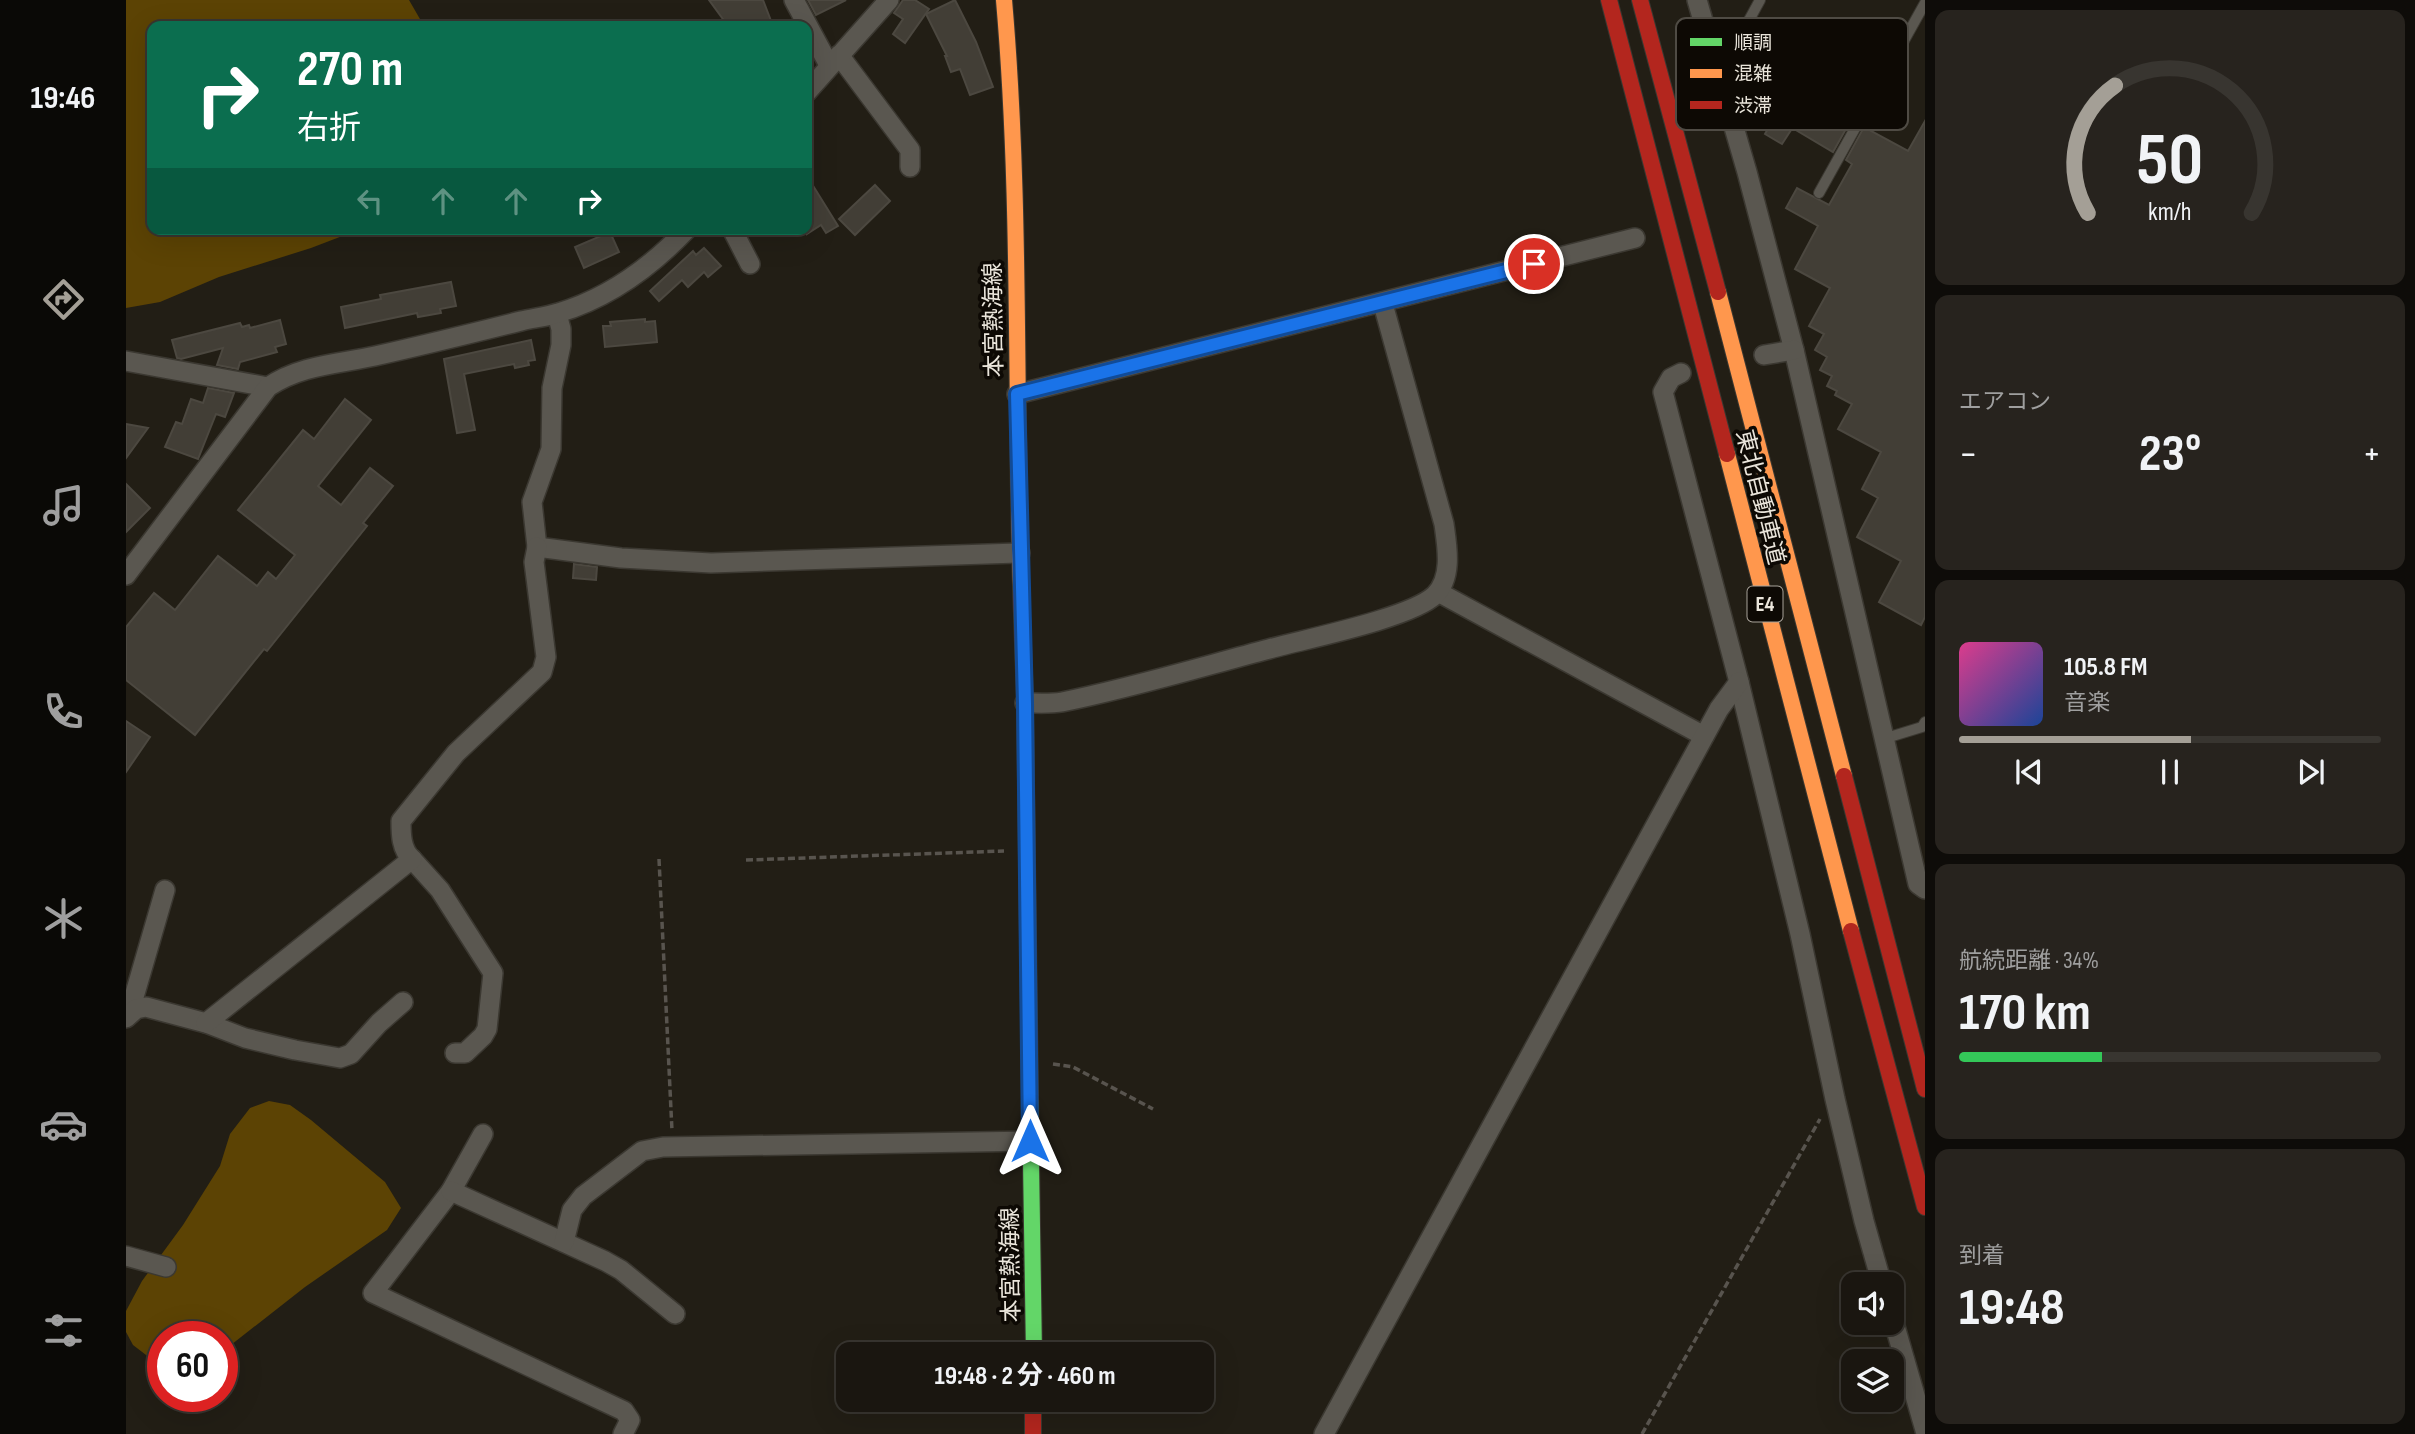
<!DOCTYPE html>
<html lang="ja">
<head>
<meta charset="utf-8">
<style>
  body { margin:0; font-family:"Sofia Sans Condensed","Noto Sans JP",sans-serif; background:#27231e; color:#f1f3f6; height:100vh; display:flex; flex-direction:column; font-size:26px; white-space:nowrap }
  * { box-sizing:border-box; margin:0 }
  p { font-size:23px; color:#9f9f9f }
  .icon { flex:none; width:38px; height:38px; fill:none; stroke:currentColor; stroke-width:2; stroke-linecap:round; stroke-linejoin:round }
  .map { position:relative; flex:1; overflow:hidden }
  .sheet { display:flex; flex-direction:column; gap:10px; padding:10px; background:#0e0c09; width:490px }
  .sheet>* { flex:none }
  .top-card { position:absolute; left:21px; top:21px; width:665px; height:214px; border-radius:14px; box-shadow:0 7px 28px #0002,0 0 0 2px #383530; background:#0b6e4f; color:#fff; overflow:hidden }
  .buttons { position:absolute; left:1715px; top:1272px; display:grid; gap:14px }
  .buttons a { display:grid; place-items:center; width:63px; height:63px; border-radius:14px; background:#1a1610; box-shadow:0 7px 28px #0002,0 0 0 2px #383530; font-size:35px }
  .speed { position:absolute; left:21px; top:1321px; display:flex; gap:14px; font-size:35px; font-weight:700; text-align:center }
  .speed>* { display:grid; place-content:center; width:91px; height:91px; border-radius:50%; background:#1a1610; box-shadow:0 7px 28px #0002,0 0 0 2px #383530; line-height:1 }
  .speed .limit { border:10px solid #d22; background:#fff; color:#111 }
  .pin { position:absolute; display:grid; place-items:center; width:60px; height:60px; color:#fff; margin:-30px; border:4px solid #fff; border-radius:50%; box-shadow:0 2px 7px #0007 }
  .me { position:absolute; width:77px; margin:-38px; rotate:0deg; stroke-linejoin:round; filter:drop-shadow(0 0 5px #0008) }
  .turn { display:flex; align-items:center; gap:24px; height:147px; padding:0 35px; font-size:32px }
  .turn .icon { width:91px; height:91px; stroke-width:2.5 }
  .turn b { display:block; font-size:49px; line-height:60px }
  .lanes { display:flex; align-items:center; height:66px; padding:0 35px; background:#0003; justify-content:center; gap:35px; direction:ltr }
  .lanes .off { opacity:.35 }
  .big { font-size:52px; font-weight:700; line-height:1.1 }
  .sheet .widget { flex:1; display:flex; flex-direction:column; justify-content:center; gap:10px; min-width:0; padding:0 24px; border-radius:14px; background:#27231e }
  .sheet .dial { align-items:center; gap:0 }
  .dial svg { height:182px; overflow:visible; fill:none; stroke:#383530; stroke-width:7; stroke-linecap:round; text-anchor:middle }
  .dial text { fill:#f1f3f6; stroke:none }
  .song { display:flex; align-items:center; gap:21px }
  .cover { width:84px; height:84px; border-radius:10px; background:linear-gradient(135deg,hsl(330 70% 55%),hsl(220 70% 35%)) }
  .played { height:7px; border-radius:4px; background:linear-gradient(90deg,#a49f96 55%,#383530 55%) }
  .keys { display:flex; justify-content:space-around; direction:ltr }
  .heat { display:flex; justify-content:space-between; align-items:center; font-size:38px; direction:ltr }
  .charge { height:10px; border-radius:5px; background:linear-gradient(90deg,#34c759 34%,#383530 0) }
  .trip { position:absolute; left:710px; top:1342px; width:378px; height:70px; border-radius:14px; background:#1a1610; box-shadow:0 7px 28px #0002,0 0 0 2px #383530; font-weight:700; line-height:70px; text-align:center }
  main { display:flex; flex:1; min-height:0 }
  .tabs { display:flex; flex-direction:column; width:126px; justify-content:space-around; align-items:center; background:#0a0906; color:#9f9f9f }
  .tabs .icon { width:49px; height:49px }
  .tabs .selected { color:#a49f96 }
  .tabs b { font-size:32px; color:#f1f3f6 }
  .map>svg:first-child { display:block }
  .forest { fill:#5c4304 }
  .building { fill:#423e36; stroke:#4c4840; stroke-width:2 }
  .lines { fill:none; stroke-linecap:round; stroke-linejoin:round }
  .lane-casing { stroke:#3b3831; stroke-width:12 }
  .street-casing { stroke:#3b3831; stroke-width:22 }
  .fast-casing { stroke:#3b3831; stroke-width:18 }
  .slow-casing { stroke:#3b3831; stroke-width:18 }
  .jam-casing { stroke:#3b3831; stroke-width:18 }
  .path { stroke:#58544e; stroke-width:3.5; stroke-dasharray:7 3.5; stroke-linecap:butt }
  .lane { stroke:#5a5750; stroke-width:10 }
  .street { stroke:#5a5750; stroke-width:19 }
  .fast { stroke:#63d668; stroke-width:16 }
  .slow { stroke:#ff974d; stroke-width:16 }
  .jam { stroke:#b3261e; stroke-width:16 }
  .route-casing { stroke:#114b97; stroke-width:18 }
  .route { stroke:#1a73e8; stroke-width:12 }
  .labels { text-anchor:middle; stroke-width:7; stroke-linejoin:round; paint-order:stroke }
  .shield { fill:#0d0904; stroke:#a8a39a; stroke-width:2 }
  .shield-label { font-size:21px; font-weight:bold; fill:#eae5db }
  .street-label { font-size:23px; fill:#eae5db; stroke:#0d0904 }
  .key { fill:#0d0904; stroke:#4f4b44; stroke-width:2 }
  .key-label { font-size:19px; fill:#eae5db }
</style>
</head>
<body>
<main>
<nav class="tabs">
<b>19:46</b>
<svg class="icon selected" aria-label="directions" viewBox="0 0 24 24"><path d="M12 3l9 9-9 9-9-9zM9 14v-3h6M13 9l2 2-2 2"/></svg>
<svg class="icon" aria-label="music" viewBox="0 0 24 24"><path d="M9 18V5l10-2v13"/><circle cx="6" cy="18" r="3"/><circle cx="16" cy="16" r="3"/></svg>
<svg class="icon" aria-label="phone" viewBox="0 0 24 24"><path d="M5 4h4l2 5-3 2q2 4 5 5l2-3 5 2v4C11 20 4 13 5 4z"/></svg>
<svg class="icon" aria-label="climate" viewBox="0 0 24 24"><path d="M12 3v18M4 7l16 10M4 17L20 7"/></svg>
<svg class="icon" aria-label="car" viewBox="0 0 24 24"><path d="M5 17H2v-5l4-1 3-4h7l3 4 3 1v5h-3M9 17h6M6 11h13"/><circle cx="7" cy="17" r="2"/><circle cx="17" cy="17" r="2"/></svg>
<svg class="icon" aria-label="filters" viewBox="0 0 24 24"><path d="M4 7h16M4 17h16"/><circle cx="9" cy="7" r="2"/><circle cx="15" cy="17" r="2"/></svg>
</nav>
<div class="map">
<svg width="1799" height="1434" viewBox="0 0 1799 1434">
  <rect width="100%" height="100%" fill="#221e15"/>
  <g class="forest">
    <path d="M0,0h283l15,26h-272v203h250l-57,6 -34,13 -92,29 -59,25 -34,6z"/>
    <path d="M143,1101l21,4 21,15 74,62 16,26 -14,22 -82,57 -83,65v-15h-59v31l-30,-23 -7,-13v-21l16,-30 41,-56 37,-59 10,-32 20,-26z"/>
  </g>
  <g class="building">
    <path d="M583,0h54l10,26h-45z"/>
    <path d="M682,0h38l-30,15z"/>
    <path d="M777,0h12l14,9 -24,34 -12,-9 10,-15 -9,-6z"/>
    <path d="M829,0l21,42 17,45 -23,8 -10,-26 -9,3 -6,-16h2l-21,-42z"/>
    <path d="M1694,60l45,26 -19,32 5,2 -18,32 -49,-29z"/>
    <path d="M1647,120l18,10 -9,14 -17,-10z"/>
    <path d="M1799,121v496l-4,8 -42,-23 22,-41 -44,-24 21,-39 -16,-9 19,-37 -43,-23 14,-25 -17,-9 2,-4 -10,-5 5,-10 -12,-6 7,-13 -12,-7 9,-16 -15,-8 21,-38 -35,-19 23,-43 -32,-18 11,-20 32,17 23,-41 -6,-4 18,-33 44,24z"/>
    <path d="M681,176l31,50 -12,7 -5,-8 -14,9z"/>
    <path d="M749,185l15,16 -35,34 -16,-16z"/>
    <path d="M484,232l9,20 -35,16 -9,-21z"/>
    <path d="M578,248l17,18 -13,11 -4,-5 -16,15 -6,-7 -23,21 -9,-10 43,-40 3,4z"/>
    <path d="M325,282l5,24 -16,3 1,4 -23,4 -1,-4 -72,15 -4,-21 40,-8 -1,-4 11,-2z"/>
    <path d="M519,319v3l10,-1 2,21 -52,5 -2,-21h8l-1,-4z"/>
    <path d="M154,320l6,24 -11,3 2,5 -37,10 -2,7 -21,-4 6,-17 -42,11 -4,-1 -5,-18 68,-17 2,4 7,-2 1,3z"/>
    <path d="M405,340l4,20 -7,1 1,4 -14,3 -1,-4 -50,10 11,56 -18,3 -13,-74z"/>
    <path d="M82,388l26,5 -9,24 -9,-3 -18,45 -33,-12 11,-25 6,2 9,-25 12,4z"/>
    <path d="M219,399l26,21 -53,66 23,19 29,-37 23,18 -30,37 4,3 -100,125 -3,-2 -69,86 -69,-55v-53l28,-34 21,17 43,-54 39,30 11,-14 8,7 19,-24 -57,-45 65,-80 11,9z"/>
    <path d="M0,424l22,4 -22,30z"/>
    <path d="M0,484l24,24 -24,24z"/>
    <path d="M448,564l23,3 -1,13 -23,-2z"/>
    <path d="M0,721l24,16 -24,35z"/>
  </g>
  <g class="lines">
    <defs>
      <g id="lane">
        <path d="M1593,75l41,-75"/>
        <path d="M1693,193l106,-190"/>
        <path d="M1757,739l39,-12 3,-5"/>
      </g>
      <g id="street">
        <path d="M668,0l35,65"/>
        <path d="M1571,0l50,172 47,178 124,534 7,5"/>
        <path d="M713,55l71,95v17"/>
        <path d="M681,92l82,-92"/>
        <path d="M606,229l18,35"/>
        <path d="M431,314l4,15v16l-9,43 -1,61 -19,53 5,45 84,11 90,5 309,-10"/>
        <path d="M1638,355l30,-5"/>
        <path d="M0,361l142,26"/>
        <path d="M1555,373l-10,5 -8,14 76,290 61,252 35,165 29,122 18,63"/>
        <path d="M891,394l618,-156"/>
        <path d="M0,575l142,-188c32,-22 70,-23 107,-31 49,-11 98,-23 146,-35 12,-3 25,-4 37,-8 51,-15 93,-46 129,-84"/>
        <path d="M1312,592l266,144"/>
        <path d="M899,703c12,0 26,1 37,-1 69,-14 139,-35 207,-53 36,-10 142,-31 166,-54 18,-18 12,-49 9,-71l-61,-220"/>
        <path d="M286,859l28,31 53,83 -6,56 -4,7 -18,17h-10"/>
        <path d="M3,1014l36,-124"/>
        <path d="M0,1018l10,-9 10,-2 60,16 39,15 50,12 45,8 11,-4 28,-31 24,-21"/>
        <path d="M80,1023l206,-164c-11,-9 -11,-26 -11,-38l55,-68 86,-81 4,-15 -12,-95 3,-15"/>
        <path d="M357,1134l-32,57 -78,102 251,118 6,9 -7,14"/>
        <path d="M325,1191l154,70 16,9 54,44"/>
        <path d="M438,1242l8,-32 11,-14 59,-45 21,-4 367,-6"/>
        <path d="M0,1256l40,11"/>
        <path d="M1766,1316l33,114"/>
        <path d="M1198,1434l395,-725 20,-27"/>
      </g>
      <path id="fast" d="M904,1097l4,257"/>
      <g id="slow">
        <path d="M878,0c17,195 11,391 17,586"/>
        <path d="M1592,292l126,484"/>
        <path d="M1601,454l124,477"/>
      </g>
      <g id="jam">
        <path d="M1483,0l118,454"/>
        <path d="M1514,0l78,292"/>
        <path d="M895,586l4,117 5,394"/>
        <path d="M1718,776l81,313"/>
        <path d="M1725,931l74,276"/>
        <path d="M907,1400v34"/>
      </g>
    </defs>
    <use href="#lane" class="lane-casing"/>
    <use href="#street" class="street-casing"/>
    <use href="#fast" class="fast-casing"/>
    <use href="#slow" class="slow-casing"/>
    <use href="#jam" class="jam-casing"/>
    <g class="path">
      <path d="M533,859l13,272"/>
      <path d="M620,860l258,-9"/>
      <path d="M927,1064l20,3 80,42"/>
      <path d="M1516,1434l178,-315"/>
    </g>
    <use href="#lane" class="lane"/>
    <use href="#street" class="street"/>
    <use href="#fast" class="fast"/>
    <use href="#slow" class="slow"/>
    <use href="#jam" class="jam"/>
  </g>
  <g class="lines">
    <defs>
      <path id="route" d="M904,1141l-5,-438 -8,-309 517,-130"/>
    </defs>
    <use href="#route" class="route-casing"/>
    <use href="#route" class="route"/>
  </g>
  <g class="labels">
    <rect class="shield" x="1621.5" y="586.5" width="35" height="35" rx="5"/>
    <g class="shield-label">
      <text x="1639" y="611">E4</text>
    </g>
    <g class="street-label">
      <text transform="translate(867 320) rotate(-91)" y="8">本宮熱海線</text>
      <text transform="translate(1635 497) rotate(76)" y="8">東北自動車道</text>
      <text transform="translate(884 1265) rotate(-91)" y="8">本宮熱海線</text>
    </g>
  </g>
  <rect x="1550" y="18" width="232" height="112" rx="10" class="key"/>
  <rect x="1564" y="38" width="32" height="8" fill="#63d668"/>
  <rect x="1564" y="69" width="32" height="9" fill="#ff974d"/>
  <rect x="1564" y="101" width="32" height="8" fill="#b3261e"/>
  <g class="key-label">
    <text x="1608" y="49">順調</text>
    <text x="1608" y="80">混雑</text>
    <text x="1608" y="112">渋滞</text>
  </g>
</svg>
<div class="buttons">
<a><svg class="icon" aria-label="sound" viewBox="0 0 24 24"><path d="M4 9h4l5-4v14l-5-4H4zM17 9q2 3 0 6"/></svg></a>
<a><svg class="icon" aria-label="layers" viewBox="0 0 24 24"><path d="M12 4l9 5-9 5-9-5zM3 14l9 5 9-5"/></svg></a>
</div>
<div class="speed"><div class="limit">60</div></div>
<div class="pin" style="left:1408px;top:264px;background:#d93025"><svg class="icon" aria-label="arrive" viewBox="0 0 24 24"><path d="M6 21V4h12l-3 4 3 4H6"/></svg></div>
<svg class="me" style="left:904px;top:1141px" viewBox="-20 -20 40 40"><path d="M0-17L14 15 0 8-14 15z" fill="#1a73e8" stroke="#fff" stroke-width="4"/></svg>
<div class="trip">19:48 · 2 分 · 460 m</div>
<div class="top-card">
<div class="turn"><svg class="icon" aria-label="right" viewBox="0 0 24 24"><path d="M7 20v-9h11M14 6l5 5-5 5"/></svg><div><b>270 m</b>右折</div></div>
<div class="lanes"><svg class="icon off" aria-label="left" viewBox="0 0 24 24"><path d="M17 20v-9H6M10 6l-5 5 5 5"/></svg><svg class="icon off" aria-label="ahead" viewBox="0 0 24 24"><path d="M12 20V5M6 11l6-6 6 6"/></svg><svg class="icon off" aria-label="ahead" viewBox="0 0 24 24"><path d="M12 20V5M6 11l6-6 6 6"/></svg><svg class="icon" aria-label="right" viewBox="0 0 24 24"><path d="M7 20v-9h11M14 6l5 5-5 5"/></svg></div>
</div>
</div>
<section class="sheet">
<div class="widget dial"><svg viewBox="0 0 100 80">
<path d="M14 69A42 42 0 1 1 86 69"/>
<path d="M14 69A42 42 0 0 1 26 13" stroke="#a49f96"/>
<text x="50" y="56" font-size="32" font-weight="700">50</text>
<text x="50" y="72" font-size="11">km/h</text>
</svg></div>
<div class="widget"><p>エアコン</p>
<div class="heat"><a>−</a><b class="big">23°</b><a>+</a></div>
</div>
<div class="widget">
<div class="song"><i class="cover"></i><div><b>105.8 FM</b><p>音楽</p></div></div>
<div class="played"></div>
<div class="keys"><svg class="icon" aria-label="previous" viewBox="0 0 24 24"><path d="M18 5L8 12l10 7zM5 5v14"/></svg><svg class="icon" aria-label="pause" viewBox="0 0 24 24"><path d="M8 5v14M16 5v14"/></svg><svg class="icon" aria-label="next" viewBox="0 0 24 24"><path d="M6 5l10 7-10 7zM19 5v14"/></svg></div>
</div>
<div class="widget"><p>航続距離 · 34%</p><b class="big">170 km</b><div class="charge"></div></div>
<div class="widget"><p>到着</p><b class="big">19:48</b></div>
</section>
</main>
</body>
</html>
